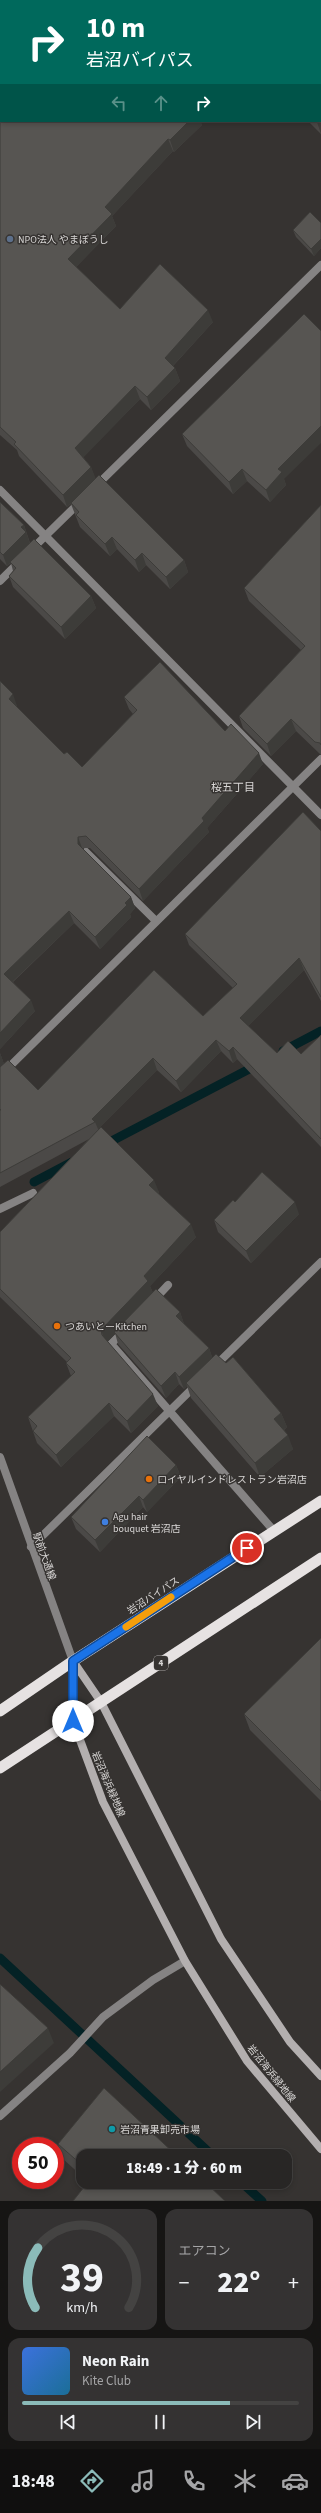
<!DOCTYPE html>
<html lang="ja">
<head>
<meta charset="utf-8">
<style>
  body { margin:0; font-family:"Source Sans 3","Noto Sans JP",sans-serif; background:#343232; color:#f1f3f6; height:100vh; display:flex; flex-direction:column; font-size:15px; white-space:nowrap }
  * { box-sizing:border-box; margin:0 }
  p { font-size:13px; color:#a5a5a7 }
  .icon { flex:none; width:22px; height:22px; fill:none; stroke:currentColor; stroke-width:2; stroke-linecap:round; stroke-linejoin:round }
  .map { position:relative; height:2201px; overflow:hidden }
  .drawer { display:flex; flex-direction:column; gap:8px; padding:8px; background:#161514; flex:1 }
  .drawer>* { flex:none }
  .hud { position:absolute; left:0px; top:0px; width:321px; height:122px; box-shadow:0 2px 6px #0003,0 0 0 1px #444342; background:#00695c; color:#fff; overflow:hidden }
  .speed { position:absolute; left:12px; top:2137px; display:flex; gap:8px; font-size:20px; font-weight:700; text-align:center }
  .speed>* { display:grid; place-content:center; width:52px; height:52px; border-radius:50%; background:#282625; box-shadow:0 2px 6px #0003,0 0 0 1px #444342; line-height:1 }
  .speed .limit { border:6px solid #d22; background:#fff; color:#111 }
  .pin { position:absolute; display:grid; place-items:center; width:34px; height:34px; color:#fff; margin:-17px; border:2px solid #fff; border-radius:50%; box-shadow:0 1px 4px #0007 }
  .me { position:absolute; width:44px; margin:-22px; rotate:0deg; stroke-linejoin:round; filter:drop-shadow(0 0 3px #0008) }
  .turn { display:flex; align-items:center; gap:14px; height:84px; padding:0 20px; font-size:18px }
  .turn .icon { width:52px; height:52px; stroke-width:2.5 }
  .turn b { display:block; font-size:28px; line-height:34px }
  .lanes { display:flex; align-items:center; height:38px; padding:0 20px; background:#0003; justify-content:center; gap:20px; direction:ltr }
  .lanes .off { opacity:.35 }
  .big { font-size:30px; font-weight:800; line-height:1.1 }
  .drawer .tile { flex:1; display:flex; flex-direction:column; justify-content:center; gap:6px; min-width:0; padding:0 14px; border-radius:12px; background:#343232 }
  .drawer .dial { align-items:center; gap:0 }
  .dial svg { height:104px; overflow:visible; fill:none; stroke:#444342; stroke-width:7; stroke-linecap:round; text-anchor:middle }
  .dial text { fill:#f1f3f6; stroke:none }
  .song { display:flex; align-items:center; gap:12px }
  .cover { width:48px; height:48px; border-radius:6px; background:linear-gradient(135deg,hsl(220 70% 55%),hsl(200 70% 35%)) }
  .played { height:4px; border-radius:2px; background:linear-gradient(90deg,#8bbbb9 75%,#444342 75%) }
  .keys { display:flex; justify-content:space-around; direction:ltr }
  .heat { display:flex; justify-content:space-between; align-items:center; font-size:22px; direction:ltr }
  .drawer .tiles { flex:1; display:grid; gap:8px; grid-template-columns:1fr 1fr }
  .tile:last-child { grid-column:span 2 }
  .trip { position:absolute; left:76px; top:2149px; width:216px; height:40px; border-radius:12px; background:#282625; box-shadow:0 2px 6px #0003,0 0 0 1px #444342; font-weight:800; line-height:40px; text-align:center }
  .tabs { display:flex; height:64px; justify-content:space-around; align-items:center; background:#100f0f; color:#a5a5a7 }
  .tabs .icon { width:28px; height:28px }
  .tabs .current { color:#8bbbb9 }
  .tabs b { font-size:18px; color:#f1f3f6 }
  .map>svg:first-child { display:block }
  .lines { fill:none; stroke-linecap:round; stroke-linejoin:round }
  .stream { stroke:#042225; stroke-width:9 }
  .minor { stroke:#858383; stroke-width:8 }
  .tertiary { stroke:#858383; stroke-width:8 }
  .secondary { stroke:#b3afaf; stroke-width:8 }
  .trunk { stroke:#e6e2e2; stroke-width:11 }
  .wall { fill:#4b4947 }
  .shaded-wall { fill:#3d3c39 }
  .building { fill:#575552; stroke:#3d3c39 }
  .route-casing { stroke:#114b97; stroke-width:10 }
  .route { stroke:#1a73e8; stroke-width:7 }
  .slow { stroke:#f59e0b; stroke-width:7 }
  .service-dot { fill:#5c6f8a; stroke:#363331; stroke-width:1.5 }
  .food-dot { fill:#e8710a; stroke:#363331; stroke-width:1.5 }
  .shop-dot { fill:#3f7fe0; stroke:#363331; stroke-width:1.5 }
  .culture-dot { fill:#0f9aa8; stroke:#363331; stroke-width:1.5 }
  .labels { text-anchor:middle; stroke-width:3; stroke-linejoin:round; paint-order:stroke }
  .shield { fill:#363331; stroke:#a7a5a4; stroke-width:1 }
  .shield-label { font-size:9px; font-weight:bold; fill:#d8d6d5 }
  .poi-label { font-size:10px; fill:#d8d6d5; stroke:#363331; text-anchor:start }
  .street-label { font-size:10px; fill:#d8d6d5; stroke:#363331 }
  .neighbourhood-label { font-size:11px; fill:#d8d6d5; stroke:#363331 }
</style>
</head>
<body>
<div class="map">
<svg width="321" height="2201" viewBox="0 0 321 2201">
  <rect width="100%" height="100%" fill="#363331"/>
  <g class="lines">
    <g class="stream">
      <path d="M283,1051l38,-20"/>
      <path d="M104,1145l153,-80"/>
      <path d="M34,1182l38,-20"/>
      <path d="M0,1958l213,198"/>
      <path d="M241,2182l21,19"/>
    </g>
    <g class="minor">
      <path d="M81,1l1,-1"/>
      <path d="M0,79l1,-1"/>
      <path d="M96,486l225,-221"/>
      <path d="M0,490l321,325"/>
      <path d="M30,551l50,-49"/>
      <path d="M0,581l19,-19"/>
      <path d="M86,852l70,69"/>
      <path d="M0,1076l321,-317"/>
      <path d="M0,1209l33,-16"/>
      <path d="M154,1300l14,-15"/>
      <path d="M124,1331l-13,13 163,187"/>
      <path d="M214,1367l107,-105"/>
      <path d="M31,1547l165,-162"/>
      <path d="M0,2116l70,-63 33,-36 50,-37 32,-19"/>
    </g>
    <path class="tertiary" d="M0,1457l73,204"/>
    <g class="secondary">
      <path d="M73,1661v60l30,81 82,159 62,100 74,88"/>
      <path d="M73,1661l28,41 120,237 69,103 31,34"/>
    </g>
    <g class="trunk">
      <path d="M0,1711l73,-50 248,-160"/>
      <path d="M0,1768l321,-210"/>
    </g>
  </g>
  <g class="wall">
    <path d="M181,0h81l-1,1h-79z"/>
    <path d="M321,11v123l-13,-13h12z"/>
    <path d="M0,120l1,1h199l2,4 -28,27 -1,-1 -61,65 4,10 -40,41 44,42 93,13 -40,44 2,2 5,13 -29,29 -11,-11 -57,58 8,10 4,12 89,81 4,12 -18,17 -24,-24 -7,7 -22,-23 -7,7 -30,-29 -9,-23 -4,3 -48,-51 -2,-6 -17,-15z"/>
    <path d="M321,223v25l-7,8 -18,-19 -3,-7z"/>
    <path d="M182,434l102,45 2,6 -16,17 -23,-21 -14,13 -46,-48z"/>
    <path d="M0,502l24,23 6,18 61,53 5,12 -31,31 -52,-52 -4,-11 4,-5 -2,-8 -4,3 -7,-7z"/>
    <path d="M321,505v249h-1l-24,-23 -25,25 -28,-28 -4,-12 62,-66 -52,-49 -5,-13z"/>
    <path d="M0,681l17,25v1l47,47 18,13 51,-53 -4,-5 -5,-12 101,34 38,33 -56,64 2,4 -66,69 -53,-53h-8l49,49 4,11 -5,6 1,3 -31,32 -26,-26 -61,59 22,29 -35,38z"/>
    <path d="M321,831v170l-17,-31 -56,56 29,27 24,1 20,-19v112l-84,-88 -4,4 -12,-12 -40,41 -24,-22 -59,59 61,63 -1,1 38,44 -46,49 3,7 27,19 4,12 25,24 3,9 14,6 55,50 6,14 -3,3 9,19 -33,28 -69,-79 -4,-12 -3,3 -5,-5 -13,14 -48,-54 -3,-11 -8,8 51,65 -27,27 -17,-17 -53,51 -24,-24 -9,-26 43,-41 -5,-13 1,-1 -67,-65v-65l89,-93 -89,48v-134l4,11 34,26 165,-74 30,-28 -44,-43 -4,-11z"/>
    <path d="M299,1214l-48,49 -33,-31 -4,-12z"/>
    <path d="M176,1465l5,12 -34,35 -4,-5 -43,45 -24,-23 -5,-12z"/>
    <path d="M321,1638v163l-71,-71 -6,-16z"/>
    <path d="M58,2144l25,12v21l-20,-18z"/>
  </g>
  <g class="shaded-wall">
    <path d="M22,0h14l-1,1h-14z"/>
    <path d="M0,49l1,3v4l-1,2z"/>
    <path d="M321,118v16l-4,-12 1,-1h2v-2z"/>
    <path d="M189,121h11l2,4 -28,27 -4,-12z"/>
    <path d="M168,139l5,12 -61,65 4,10 -44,45 -4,-12 37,-52z"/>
    <path d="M321,239v9l-7,8 -3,-7z"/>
    <path d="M208,310l5,12 -44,48 -4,-12z"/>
    <path d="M175,368l5,13 -29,29 -4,-13z"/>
    <path d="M135,386l5,13 -60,62 -5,-13z"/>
    <path d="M321,426v17l-37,36 2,6 -16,17 -4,-12 12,-21z"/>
    <path d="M91,467l5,12 -29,28 -4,-12z"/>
    <path d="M242,469l5,12 -14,13 -4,-12z"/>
    <path d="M24,525l6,19 -23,22 -4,-11 18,-28z"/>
    <path d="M112,537l5,12 -7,7 -5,-12z"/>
    <path d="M142,553l4,12 -7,7 -4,-12z"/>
    <path d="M184,560l4,12 -18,17 -4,-12z"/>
    <path d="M91,596l5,12 -31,31 -4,-12z"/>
    <path d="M13,694l4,12 -4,4 -4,-11z"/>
    <path d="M291,719l5,12 -25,25 -4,-12z"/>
    <path d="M259,753l4,11 -56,64 2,4 -66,69 -4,-12z"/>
    <path d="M78,837l4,11 -4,-4z"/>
    <path d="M131,897l4,11 -5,6 1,3 -31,32 -5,-12z"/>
    <path d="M69,911l5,12 -65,62 -5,-11z"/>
    <path d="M299,958l5,12 -60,60 -4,-12z"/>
    <path d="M31,1000l4,11 -35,38v-16z"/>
    <path d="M216,1040l5,11 -40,41 -5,-11z"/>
    <path d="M233,1047l4,12 -4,4 -4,-12z"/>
    <path d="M0,1053l4,11 -4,5z"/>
    <path d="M153,1058l4,12 -59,59 -3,-7 -3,-3z"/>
    <path d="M154,1180l5,12 -5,5 -5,-12z"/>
    <path d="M295,1202l4,12 -48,49 -5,-12z"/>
    <path d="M191,1224l5,13 -46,49 3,7 -47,50 -5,-13 43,-54z"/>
    <path d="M180,1312l4,12 -8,-8z"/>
    <path d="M209,1348l4,12 -27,23 1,3 -3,3 -5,-12z"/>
    <path d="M175,1372l4,12 -13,14 -5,-12z"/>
    <path d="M153,1394l5,12 -27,27 -4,-12z"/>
    <path d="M109,1403l5,13 -53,51 -5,-12z"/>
    <path d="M281,1413l6,14 -8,6 -5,-14z"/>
    <path d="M288,1435l5,14 -33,28 -5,-14z"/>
    <path d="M176,1465l5,12 -34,35 -4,-12z"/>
    <path d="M139,1496l4,11 -43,45 -5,-12z"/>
    <path d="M48,2028l6,15 -54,49v-20z"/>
  </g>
  <g class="building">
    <path d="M0,0h22l-1,1h-20v45l-1,-1z"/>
    <path d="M189,0h69l1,1h-69z"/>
    <path d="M321,11v107l-1,1v-107z"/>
    <path d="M1,119v2h188l-19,19 -2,-1 -63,68 7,7 -44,45 52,50 40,-45 48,46 -43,48 10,10 -28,29 -12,-11 -60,62 16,19 -28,28 -49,-51 2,-2 -16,-15v-307z"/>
    <path d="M310,212l11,11v16l-10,10 -18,-19z"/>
    <path d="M304,314l17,17v95l-43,43 4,3 -16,18 -24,-21 -13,13 -47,-48z"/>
    <path d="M99,475l85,85 -18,17 -24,-24 -7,7 -23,-23 -7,7 -29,-29 3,-3 -8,-9z"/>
    <path d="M0,502l24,23 -3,2 5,5 -23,23 -3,-3z"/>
    <path d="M321,505v240l-1,-2 -5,-1 -24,-23 -24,25 -28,-28 66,-70 -61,-58z"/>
    <path d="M34,539l57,57 -30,31 -52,-51 7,-8 -6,-6z"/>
    <path d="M160,662l65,69 6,-7 28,29 -57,65 2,3 -65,68 -53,-53 -8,1v7l53,53 -6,6 2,2 -32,32 -26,-26 -65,63 27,26 -31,33v-352l13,13 -4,5 55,55 3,-2 15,15 55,-57 -13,-13z"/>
    <path d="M303,812l18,19v166l-22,-39 -59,60 37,35 11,-12 13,13 20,-19v104l-88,-92 -4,4 -13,-11 -40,41 -23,-23 -61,61 3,3 -95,51v-63h1l-1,-1v-42l8,-7 30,30 116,-120 49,46 34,-32 -52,-50z"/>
    <path d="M101,1127l53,53 -5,5 42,39 -47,52 4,5 -47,49 1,5 51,59 -26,27 -18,-18 -53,52 -23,-24 4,-5 -9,-9 47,-45 -9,-9 5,-5 -71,-69v-57z"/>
    <path d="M262,1172l33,30 -49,49 -32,-31 19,-20 2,2z"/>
    <path d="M156,1289l24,23 -4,4 33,32 -30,29 -4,-5 -14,14 -47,-54z"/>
    <path d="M216,1354l10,9 7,-6 48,56 -7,6 14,16 -33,28 -69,-80z"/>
    <path d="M147,1436l29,29 -33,35 -4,-4 -44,44 -24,-23z"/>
    <path d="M321,1638v153l-77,-77z"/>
    <path d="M0,1984l48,44 -48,44z"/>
    <path d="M104,2088l73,68h-94v10l-25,-22z"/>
    <path d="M88,2182h117l20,19h-152z"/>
  </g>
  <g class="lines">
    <defs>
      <path id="route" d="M73,1721v-60l174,-113"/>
    </defs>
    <use href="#route" class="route-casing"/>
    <use href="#route" class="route"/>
    <path class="slow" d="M126,1627l45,-30"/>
  </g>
  <circle class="service-dot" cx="10" cy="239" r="4"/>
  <g class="food-dot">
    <circle cx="57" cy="1326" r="4"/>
    <circle cx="149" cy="1479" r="4"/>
  </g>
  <circle class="shop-dot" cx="105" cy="1522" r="4"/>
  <circle class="culture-dot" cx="112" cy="2129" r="4"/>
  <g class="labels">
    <rect class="shield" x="154" y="1656" width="14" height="14" rx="3"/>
    <g class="shield-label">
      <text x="161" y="1666">4</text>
    </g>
    <g class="poi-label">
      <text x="18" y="243">NPO法人 やまぼうし</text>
      <text x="65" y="1330">つあいとーKitchen</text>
      <text x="157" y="1483">ロイヤルインドレストラン岩沼店</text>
      <text x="113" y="1520">Agu hair<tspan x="113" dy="12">bouquet 岩沼店</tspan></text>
      <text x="120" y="2133">岩沼青果卸売市場</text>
    </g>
    <g class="street-label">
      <text transform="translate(45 1556) rotate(70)" y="4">駅前大通線</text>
      <text transform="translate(153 1595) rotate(-33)" y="4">岩沼バイパス</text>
      <text transform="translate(109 1784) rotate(67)" y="4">岩沼海浜緑地線</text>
      <text transform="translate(272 2073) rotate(51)" y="4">岩沼海浜緑地線</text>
    </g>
    <g class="neighbourhood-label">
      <text x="233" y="791">桜五丁目</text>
    </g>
  </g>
</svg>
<div class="speed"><div class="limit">50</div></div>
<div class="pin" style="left:247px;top:1548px;background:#d93025"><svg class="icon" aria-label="arrive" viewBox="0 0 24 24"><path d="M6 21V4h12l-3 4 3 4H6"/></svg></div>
<svg class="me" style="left:73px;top:1721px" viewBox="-20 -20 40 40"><circle r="19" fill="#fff"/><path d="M0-13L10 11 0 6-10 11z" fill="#1a73e8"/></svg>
<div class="trip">18:49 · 1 分 · 60 m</div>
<div class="hud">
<div class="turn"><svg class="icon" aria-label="right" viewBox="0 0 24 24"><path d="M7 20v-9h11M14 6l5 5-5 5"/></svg><div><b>10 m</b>岩沼バイパス</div></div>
<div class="lanes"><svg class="icon off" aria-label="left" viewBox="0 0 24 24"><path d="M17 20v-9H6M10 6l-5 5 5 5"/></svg><svg class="icon off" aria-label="ahead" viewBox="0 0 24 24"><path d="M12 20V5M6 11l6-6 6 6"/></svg><svg class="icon" aria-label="right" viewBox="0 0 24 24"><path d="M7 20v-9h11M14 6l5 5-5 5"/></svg></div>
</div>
</div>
<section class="drawer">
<div class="tiles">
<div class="tile dial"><svg viewBox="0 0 100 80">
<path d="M14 69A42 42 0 1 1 86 69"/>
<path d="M14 69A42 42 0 0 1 16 23" stroke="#8bbbb9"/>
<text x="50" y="56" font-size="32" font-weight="700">39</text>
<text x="50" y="72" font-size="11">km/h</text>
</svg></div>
<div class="tile"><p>エアコン</p>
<div class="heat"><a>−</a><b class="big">22°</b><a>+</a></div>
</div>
<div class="tile">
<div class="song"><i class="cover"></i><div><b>Neon Rain</b><p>Kite Club</p></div></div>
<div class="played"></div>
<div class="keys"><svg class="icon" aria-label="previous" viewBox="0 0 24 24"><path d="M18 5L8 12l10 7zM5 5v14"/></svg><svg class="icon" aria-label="pause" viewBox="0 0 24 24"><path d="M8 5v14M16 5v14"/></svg><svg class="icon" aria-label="next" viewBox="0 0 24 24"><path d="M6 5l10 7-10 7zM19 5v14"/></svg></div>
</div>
</div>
</section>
<nav class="tabs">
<b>18:48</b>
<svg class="icon current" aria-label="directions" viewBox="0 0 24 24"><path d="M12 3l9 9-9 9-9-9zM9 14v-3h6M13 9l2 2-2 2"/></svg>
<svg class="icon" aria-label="music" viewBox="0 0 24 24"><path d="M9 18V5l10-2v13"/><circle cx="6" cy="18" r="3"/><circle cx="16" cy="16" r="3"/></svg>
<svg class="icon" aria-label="phone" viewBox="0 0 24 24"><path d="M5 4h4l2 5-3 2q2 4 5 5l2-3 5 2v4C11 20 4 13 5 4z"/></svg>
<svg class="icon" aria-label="climate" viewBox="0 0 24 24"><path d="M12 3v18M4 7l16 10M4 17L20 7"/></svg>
<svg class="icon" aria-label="car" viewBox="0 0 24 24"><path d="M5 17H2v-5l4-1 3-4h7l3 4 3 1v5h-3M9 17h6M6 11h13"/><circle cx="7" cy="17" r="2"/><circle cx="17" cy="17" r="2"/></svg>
</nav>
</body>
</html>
